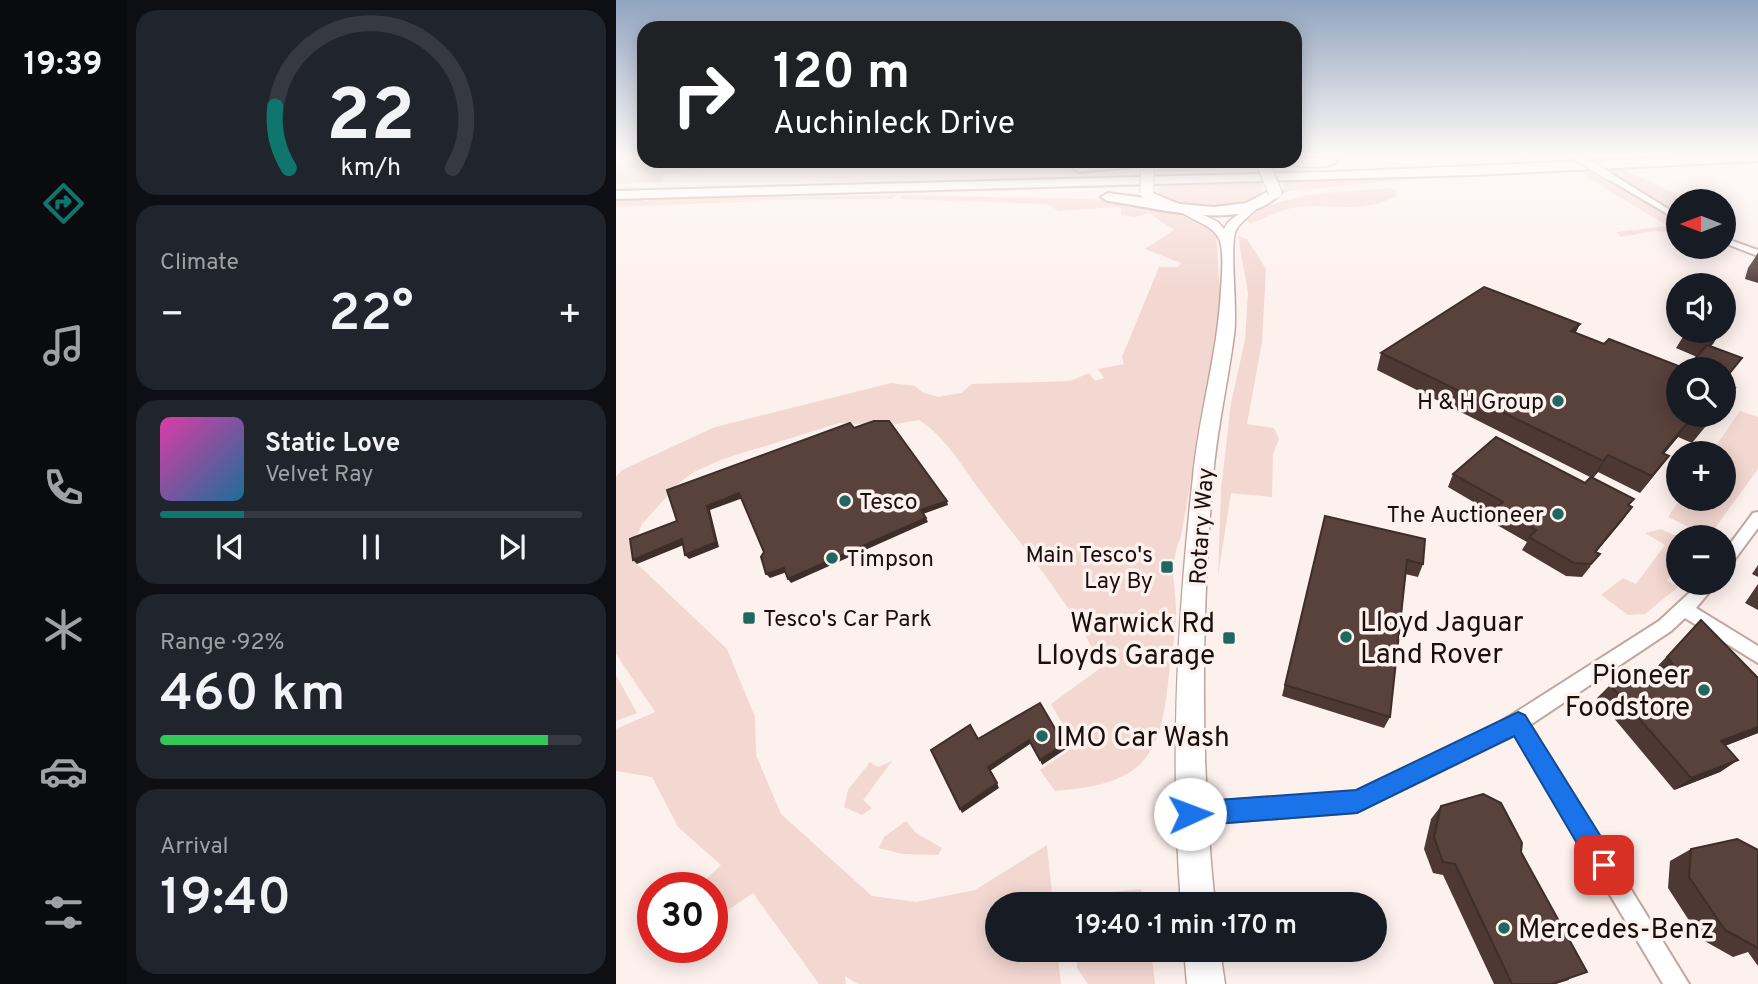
<!DOCTYPE html>
<html lang="en">
<head>
<meta charset="utf-8">
<style>
  body { margin:0; font-family:Overpass,sans-serif; background:#20242c; color:#f1f3f6; height:100vh; display:flex; flex-direction:column; font-size:26px; white-space:nowrap }
  * { box-sizing:border-box; margin:0 }
  p { font-size:23px; color:#9ea1a6 }
  .icon { flex:none; width:38px; height:38px; fill:none; stroke:currentColor; stroke-width:2; stroke-linecap:round; stroke-linejoin:round }
  .map { position:relative; flex:1; overflow:hidden }
  .details { display:flex; flex-direction:column; gap:10px; padding:10px; background:#0d0f14; width:490px }
  .details>* { flex:none }
  .banner { position:absolute; left:21px; top:21px; width:665px; height:147px; border-radius:21px; box-shadow:0 4px 18px #0003; background:#202124; color:#fff; overflow:hidden }
  .needle { width:46px; rotate:270deg }
  .controls { position:absolute; left:1050px; top:189px; display:grid; gap:14px }
  .controls a { display:grid; place-items:center; width:70px; height:70px; border-radius:50%; background:#171b24; box-shadow:0 4px 18px #0003; font-size:35px }
  .speed { position:absolute; left:21px; top:872px; display:flex; gap:14px; font-size:35px; font-weight:700; text-align:center }
  .speed>* { display:grid; place-content:center; width:91px; height:91px; border-radius:50%; background:#171b24; box-shadow:0 4px 18px #0003; line-height:1 }
  .speed .limit { border:10px solid #d22; background:#fff; color:#111 }
  .pin { position:absolute; display:grid; place-items:center; width:60px; height:60px; color:#fff; margin:-30px; border-radius:14px; box-shadow:0 4px 10px #0006 }
  .me { position:absolute; width:77px; margin:-38px; rotate:88deg; stroke-linejoin:round; filter:drop-shadow(0 0 5px #0008) }
  .turn { display:flex; align-items:center; gap:24px; height:147px; padding:0 21px; font-size:32px }
  .turn .icon { width:91px; height:91px; stroke-width:2.5 }
  .turn b { display:block; font-size:49px; line-height:60px }
  .big { font-size:52px; font-weight:600; line-height:1.1 }
  .details .widget { flex:1; display:flex; flex-direction:column; justify-content:center; gap:10px; min-width:0; padding:0 24px; border-radius:21px; background:#20242c }
  .details .dial { align-items:center; gap:0 }
  .dial svg { height:182px; overflow:visible; fill:none; stroke:#363941; stroke-width:7; stroke-linecap:round; text-anchor:middle }
  .dial text { fill:#f1f3f6; stroke:none }
  .song { display:flex; align-items:center; gap:21px }
  .cover { width:84px; height:84px; border-radius:10px; background:linear-gradient(135deg,hsl(320 70% 55%),hsl(200 70% 35%)) }
  .played { height:7px; border-radius:4px; background:linear-gradient(90deg,#0f766e 20%,#363941 20%) }
  .keys { display:flex; justify-content:space-around; direction:ltr }
  .heat { display:flex; justify-content:space-between; align-items:center; font-size:38px; direction:ltr }
  .charge { height:10px; border-radius:5px; background:linear-gradient(90deg,#34c759 92%,#363941 0) }
  .trip { position:absolute; left:369px; top:892px; width:402px; height:70px; border-radius:35px; background:#171b24; box-shadow:0 4px 18px #0003; font-weight:600; line-height:70px; text-align:center }
  main { display:flex; flex:1; min-height:0 }
  .tab-bar { display:flex; flex-direction:column; width:126px; justify-content:space-around; align-items:center; background:#090b0e; color:#9ea1a6 }
  .tab-bar .icon { width:49px; height:49px }
  .tab-bar .selected { color:#0f766e }
  .tab-bar b { font-size:32px; color:#f1f3f6 }
  .map>svg:first-child { display:block }
  .green { fill:#f3d7d1 }
  .lines { fill:none; stroke-linecap:round; stroke-linejoin:round }
  .street-casing { stroke:#c2a59f; stroke-width:4 }
  .primary-casing { stroke:#c2a59f; stroke-width:3 }
  .highway-casing { stroke:#c2a59f; stroke-width:4 }
  .street { fill:#fff; fill-rule:evenodd }
  .primary { fill:#fff; fill-rule:evenodd }
  .highway { fill:#fff; fill-rule:evenodd }
  .street-bridge-casing { stroke:#c2a59f; stroke-width:10; stroke-linecap:butt }
  .highway-bridge-casing { stroke:#c2a59f; stroke-width:15; stroke-linecap:butt }
  .street-bridge { stroke:#fff; stroke-width:8 }
  .highway-bridge { stroke:#fff; stroke-width:13 }
  .wall { fill:#4d3834 }
  .shaded-wall { fill:#3e2e2a }
  .building { fill:#59413c; stroke:#3e2e2a; stroke-width:2 }
  .route { fill:#1a73e8; stroke:#114b97; stroke-width:2 }
  .poi-dot { fill:#20685f; stroke:#fdf1ee; stroke-width:2.5 }
  .labels { text-anchor:middle; stroke-width:7; stroke-linejoin:round; paint-order:stroke }
  .poi-label { font-size:23px; fill:#190f0d; stroke:#fdf1ee; text-anchor:end }
  .street-label { font-size:23px; fill:#190f0d; stroke:#fdf1ee }
  .near-poi-label { font-size:28px; fill:#190f0d; stroke:#fdf1ee; text-anchor:start }
</style>
</head>
<body>
<main>
<nav class="tab-bar">
<b>19:39</b>
<svg class="icon selected" aria-label="directions" viewBox="0 0 24 24"><path d="M12 3l9 9-9 9-9-9zM9 14v-3h6M13 9l2 2-2 2"/></svg>
<svg class="icon" aria-label="music" viewBox="0 0 24 24"><path d="M9 18V5l10-2v13"/><circle cx="6" cy="18" r="3"/><circle cx="16" cy="16" r="3"/></svg>
<svg class="icon" aria-label="phone" viewBox="0 0 24 24"><path d="M5 4h4l2 5-3 2q2 4 5 5l2-3 5 2v4C11 20 4 13 5 4z"/></svg>
<svg class="icon" aria-label="climate" viewBox="0 0 24 24"><path d="M12 3v18M4 7l16 10M4 17L20 7"/></svg>
<svg class="icon" aria-label="car" viewBox="0 0 24 24"><path d="M5 17H2v-5l4-1 3-4h7l3 4 3 1v5h-3M9 17h6M6 11h13"/><circle cx="7" cy="17" r="2"/><circle cx="17" cy="17" r="2"/></svg>
<svg class="icon" aria-label="filters" viewBox="0 0 24 24"><path d="M4 7h16M4 17h16"/><circle cx="9" cy="7" r="2"/><circle cx="15" cy="17" r="2"/></svg>
</nav>
<section class="details">
<div class="widget dial"><svg viewBox="0 0 100 80">
<path d="M14 69A42 42 0 1 1 86 69"/>
<path d="M14 69A42 42 0 0 1 8 42" stroke="#0f766e"/>
<text x="50" y="56" font-size="32" font-weight="700">22</text>
<text x="50" y="72" font-size="11">km/h</text>
</svg></div>
<div class="widget"><p>Climate</p>
<div class="heat"><a>−</a><b class="big">22°</b><a>+</a></div>
</div>
<div class="widget">
<div class="song"><i class="cover"></i><div><b>Static Love</b><p>Velvet Ray</p></div></div>
<div class="played"></div>
<div class="keys"><svg class="icon" aria-label="previous" viewBox="0 0 24 24"><path d="M18 5L8 12l10 7zM5 5v14"/></svg><svg class="icon" aria-label="pause" viewBox="0 0 24 24"><path d="M8 5v14M16 5v14"/></svg><svg class="icon" aria-label="next" viewBox="0 0 24 24"><path d="M6 5l10 7-10 7zM19 5v14"/></svg></div>
</div>
<div class="widget"><p>Range · 92%</p><b class="big">460 km</b><div class="charge"></div></div>
<div class="widget"><p>Arrival</p><b class="big">19:40</b></div>
</section>
<div class="map">
<svg width="1142" height="984" viewBox="0 0 1142 984">
  <rect width="100%" height="100%" fill="#fdf1ee"/>
  <g class="green">
    <path d="M0,154h28v7h91l-69,14 -12,-3 8,2 1,8 -47,2z"/>
    <path d="M544,161h89l8,8 -103,3z"/>
    <path d="M988,170h20l67,31h-13v13z"/>
    <path d="M977,171l85,51v10l-23,-1 -34,6 -5,-5 51,-6 -87,-54z"/>
    <path d="M814,177l-138,14 -14,3 6,-6 -2,-7z"/>
    <path d="M647,182l-2,14c-22,10 -93,21 -105,-8l1,-3z"/>
    <path d="M774,188l6,3 1,4c-31,20 -65,8 -99,12 -17,2 -31,10 -47,17l-8,-5c48,-29 93,-26 147,-31z"/>
    <path d="M281,195l-6,4 -175,1 50,1 -150,6v-7l26,-1 3,3 7,-3z"/>
    <path d="M288,195l236,5 51,15 25,17 5,79 -40,225c-13,34 -6,40 -5,73 1,21 -5,44 -7,65 -8,86 -26,110 -114,117l-15,-21 28,-19 5,-9 -22,-38 51,-37c-30,-63 -78,-118 -120,-174 -18,-24 -37,-57 -63,-73l-28,5 -52,-2 -116,36 -29,13 -15,11 -37,41 -11,25 3,12 93,88 28,68 1,38 25,59 91,82 44,6 59,-12 72,-45 6,60h-55v45h59l4,34h-203l-13,-8 1,8h-27l-66,-91 -41,28v-34h-14l23,-22 -43,-38 -26,-50 -36,-6v-42l39,-17 -39,-58v-177l6,-7 93,-43 176,-44 24,3 7,6 16,5 23,-4 11,-9 98,-3 19,-8 6,8 9,-3 -6,-9 26,-5 -2,-7 37,-90h19l3,-4 -36,-14 29,-19 -25,-17 -14,4 -14,-2v-7l-4,-1 -58,4 -13,-7 -147,-5z"/>
    <path d="M622,236l9,3 19,30 -4,73 -15,82 27,4 5,11 -6,15 -1,43 -41,-4 -13,83 3,-86 10,-87 14,-63 3,-47z"/>
    <path d="M1124,411l18,6v52l-43,59 -26,-1 -21,-10 12,-18h44v-46h-13z"/>
    <path d="M1045,529l17,8v33l-11,10 11,7 -33,27 -17,1 -27,-20 22,-17 13,6 29,-39 -20,-12z"/>
    <path d="M0,675l21,38 -21,8z"/>
    <path d="M276,761l-29,39 9,8 -10,7 -18,-8 4,-17 22,-28 8,5z"/>
    <path d="M290,821l10,12 26,15 -4,7 -36,-1 -23,-6 5,-11z"/>
    <path d="M525,889l3,16h-48l5,-12z"/>
    <path d="M462,950h73l4,34h-67l-11,-16z"/>
  </g>
  <g class="lines">
    <defs>
      <g id="street">
        <path d="M990,174h6l66,41v5l-72,-42z"/>
        <path d="M1108,238l34,12v6l-34,-13z"/>
        <path d="M1142,512v16l-29,39 -5,2v-17l29,-39z"/>
        <path d="M1084,583h17l-21,25 62,38v17l-73,-45 -14,13 -141,94 159,259h-26l-148,-249 -158,77 -167,13 -7,-4 -4,-7 4,-7 7,-4 166,-11 143,-69 160,-102z"/>
      </g>
      <g id="primary">
        <path d="M636,204l6,3c-7,8 -17,14 -22,23 -7,16 2,80 -2,105 -6,47 -17,94 -21,141 -12,143 -13,286 2,429h-34c-11,-144 -4,-285 12,-428 6,-63 25,-124 28,-188 1,-14 3,-34 -1,-48 -6,-17 -29,-20 -41,-31l10,-2 29,14 6,7 4,-7z"/>
        <path d="M568,950h36l5,34h-38z"/>
      </g>
      <g id="highway">
        <path d="M1142,154v7l-285,14 -857,24v-8l714,-19z"/>
        <path d="M679,158h36l6,4c-10,7 -43,6 -53,-1h11z"/>
        <path d="M499,161h43l-6,4 -73,7 -6,-4 6,-4z"/>
        <path d="M659,188l7,4c-38,43 -126,15 -174,9l-7,-4 7,-4 37,5v-5l5,-1 29,12 35,3 32,-4z"/>
      </g>
    </defs>
    <use href="#street" class="street-casing"/>
    <use href="#primary" class="primary-casing"/>
    <use href="#highway" class="highway-casing"/>
    <use href="#street" class="street"/>
    <use href="#primary" class="primary"/>
    <use href="#highway" class="highway"/>
    <defs>
      <path id="street-bridge" d="M956,154l37,22"/>
      <g id="highway-bridge">
        <path d="M648,166l11,26"/>
        <path d="M531,169v24"/>
      </g>
    </defs>
    <use href="#street-bridge" class="street-bridge-casing"/>
    <use href="#highway-bridge" class="highway-bridge-casing"/>
    <use href="#street-bridge" class="street-bridge"/>
    <use href="#highway-bridge" class="highway-bridge"/>
  </g>
  <g class="wall">
    <path d="M1142,253v30l-13,-4 3,-11z"/>
    <path d="M964,324l-5,9 29,11 82,25 11,-12 -21,-9 10,-16 2,-1h33l-11,15 14,23 -9,46 -23,28 -14,-6 -14,17 5,2 -29,37 -42,-21 -5,6 41,21 -5,6 3,2 -36,45 -6,15 -8,10 -16,-1 -44,-26 5,-8 -37,-21 4,-7 -46,-27 5,-13 132,9 5,-6 -213,-107 4,-17z"/>
    <path d="M709,516l98,48 -5,13 -13,-3 -15,143 -6,11 -102,-32z"/>
    <path d="M1142,565v12l-6,-3z"/>
    <path d="M1142,584v26l-13,-7z"/>
    <path d="M1085,620l57,113 -33,13 13,14 -18,12 -46,18 -77,-92 13,-13 43,-14z"/>
    <path d="M825,806l80,46 48,128 -13,4h-62l-51,-109 -10,-2 -9,-24 7,-30z"/>
    <path d="M1075,849l67,1v116l-10,-14 -15,5 -32,-18 -33,-51 2,-27z"/>
  </g>
  <g class="shaded-wall">
    <path d="M964,324l-8,16 -1,-9z"/>
    <path d="M1104,331h1l-8,13 -13,13 11,-16z"/>
    <path d="M1074,420l-12,17 -28,33 12,-17z"/>
    <path d="M992,455l-10,17 -5,6 10,-17z"/>
    <path d="M1053,456l-13,17 -16,20 12,-17z"/>
    <path d="M123,493l4,5 -33,12 9,37 -30,12 -4,-4 22,-49z"/>
    <path d="M331,501l1,4 -25,9 -2,-4z"/>
    <path d="M1016,507l-9,13 -37,44 9,-12z"/>
    <path d="M310,518l2,4 -137,61 -3,-4z"/>
    <path d="M66,539l4,5 -49,20 -4,-4z"/>
    <path d="M168,568l3,4 -17,6 -4,-4z"/>
    <path d="M1142,727v6l-54,21 17,-13z"/>
    <path d="M413,740l1,4 -40,27 -2,-4z"/>
    <path d="M448,744l2,5 -24,16 -2,-5z"/>
    <path d="M1122,760l-18,12 -46,18 17,-12z"/>
    <path d="M381,783l2,5 -37,25 -2,-4z"/>
  </g>
  <g class="building">
    <path d="M1142,254v11l-3,-1z"/>
    <path d="M868,287l96,37 -9,7 33,13 5,-5 77,30 21,-24 35,13 -18,22v-11h-46v46h36l-9,11 -15,-6 -28,33 7,3 -17,20 -44,-21 -5,6 -222,-108z"/>
    <path d="M1072,331h32l-9,10 -25,-9z"/>
    <path d="M1108,383l11,5 -11,14z"/>
    <path d="M258,421h15l58,80 -26,9 5,8 -138,61 -4,-11 -18,6 -5,-17 3,-5 -25,-59 -32,13 9,36 -31,13 -3,-16 -49,21 -3,-21 47,-18 -10,-31 183,-67 4,5z"/>
    <path d="M880,437l89,46 6,-6 43,22 -6,6 4,2 -37,45 5,2 -9,10 -17,-1 -45,-26 7,-7 -40,-22 7,-6 -50,-28z"/>
    <path d="M709,516l100,23 -2,25 -16,-4 -17,157 -105,-32z"/>
    <path d="M1085,620l57,58v49l-37,14 17,19 -47,18 -81,-93 63,-21 -6,-7z"/>
    <path d="M424,703l24,41 -24,16 -11,-20 -41,27 9,16 -37,26 -29,-59 39,-25 8,14z"/>
    <path d="M867,794l18,9 21,40 -1,9 66,120 -35,12h-40l-57,-120 -12,-2 -9,-25 7,-31z"/>
    <path d="M1121,839l21,11v98l-33,-18 -36,-53 2,-28z"/>
  </g>
  <linearGradient id="sky" x2="0" y2="1"><stop stop-color="#91a4bf"/><stop offset="0.53" stop-color="#fef9f7"/><stop offset="1" stop-color="#fef9f7" stop-opacity="0"/></linearGradient>
  <rect width="1142" height="292" fill="url(#sky)"/>
  <path class="route" d="M902,712l7,3 88,141 4,9 -4,9 -9,4 -9,-4 -81,-138 -157,77 -167,13 -9,-3 -3,-9 3,-8 9,-4 166,-12z"/>
  <g class="poi-dot">
    <circle cx="942" cy="401" r="7"/>
    <circle cx="229" cy="501" r="7"/>
    <circle cx="942" cy="514" r="7"/>
    <circle cx="216" cy="558" r="7"/>
    <rect x="544" y="560" width="14" height="14" rx="3.5"/>
    <rect x="126" y="611" width="14" height="14" rx="3.5"/>
    <circle cx="730" cy="637" r="7"/>
    <rect x="606" y="631" width="14" height="14" rx="3.5"/>
    <circle cx="1088" cy="690" r="7"/>
    <circle cx="426" cy="736" r="7"/>
    <circle cx="888" cy="928" r="7"/>
  </g>
  <g class="labels">
    <g class="poi-label">
      <text x="928" y="409">H &amp; H Group</text>
      <text x="243" y="509" text-anchor="start">Tesco</text>
      <text x="928" y="522">The Auctioneer</text>
      <text x="537" y="562">Main Tesco's<tspan x="537" dy="26">Lay By</tspan></text>
      <text x="230" y="566" text-anchor="start">Timpson</text>
      <text x="147" y="626" text-anchor="start">Tesco's Car Park</text>
    </g>
    <g class="street-label">
      <text transform="translate(585 526) rotate(-86)" y="8">Rotary Way</text>
    </g>
    <g class="near-poi-label">
      <text x="744" y="631">Lloyd Jaguar<tspan x="744" dy="32">Land Rover</tspan></text>
      <text x="599" y="632" text-anchor="end">Warwick Rd<tspan x="599" dy="32">Lloyds Garage</tspan></text>
      <text x="1074" y="684" text-anchor="end">Pioneer<tspan x="1074" dy="32">Foodstore</tspan></text>
      <text x="440" y="746">IMO Car Wash</text>
      <text x="902" y="938">Mercedes-Benz</text>
    </g>
  </g>
</svg>
<div class="controls">
<a><svg class="needle" viewBox="-14 -14 28 28"><path d="M0-13l5 13h-10z" fill="#e53935"/><path d="M0 13l5-13h-10z" fill="#9ea1a6"/></svg></a>
<a><svg class="icon" aria-label="sound" viewBox="0 0 24 24"><path d="M4 9h4l5-4v14l-5-4H4zM17 9q2 3 0 6"/></svg></a>
<a><svg class="icon" aria-label="search" viewBox="0 0 24 24"><circle cx="10" cy="10" r="6"/><path d="M15 15l6 6"/></svg></a>
<a>+</a>
<a>−</a>
</div>
<div class="speed"><div class="limit">30</div></div>
<div class="pin" style="left:988px;top:865px;background:#d93025"><svg class="icon" aria-label="arrive" viewBox="0 0 24 24"><path d="M6 21V4h12l-3 4 3 4H6"/></svg></div>
<svg class="me" style="left:574px;top:814px" viewBox="-20 -20 40 40"><circle r="19" fill="#fff"/><path d="M0-13L10 11 0 6-10 11z" fill="#1a73e8"/></svg>
<div class="trip">19:40 · 1 min · 170 m</div>
<div class="banner">
<div class="turn"><svg class="icon" aria-label="right" viewBox="0 0 24 24"><path d="M7 20v-9h11M14 6l5 5-5 5"/></svg><div><b>120 m</b>Auchinleck Drive</div></div>
</div>
</div>
</main>
</body>
</html>
